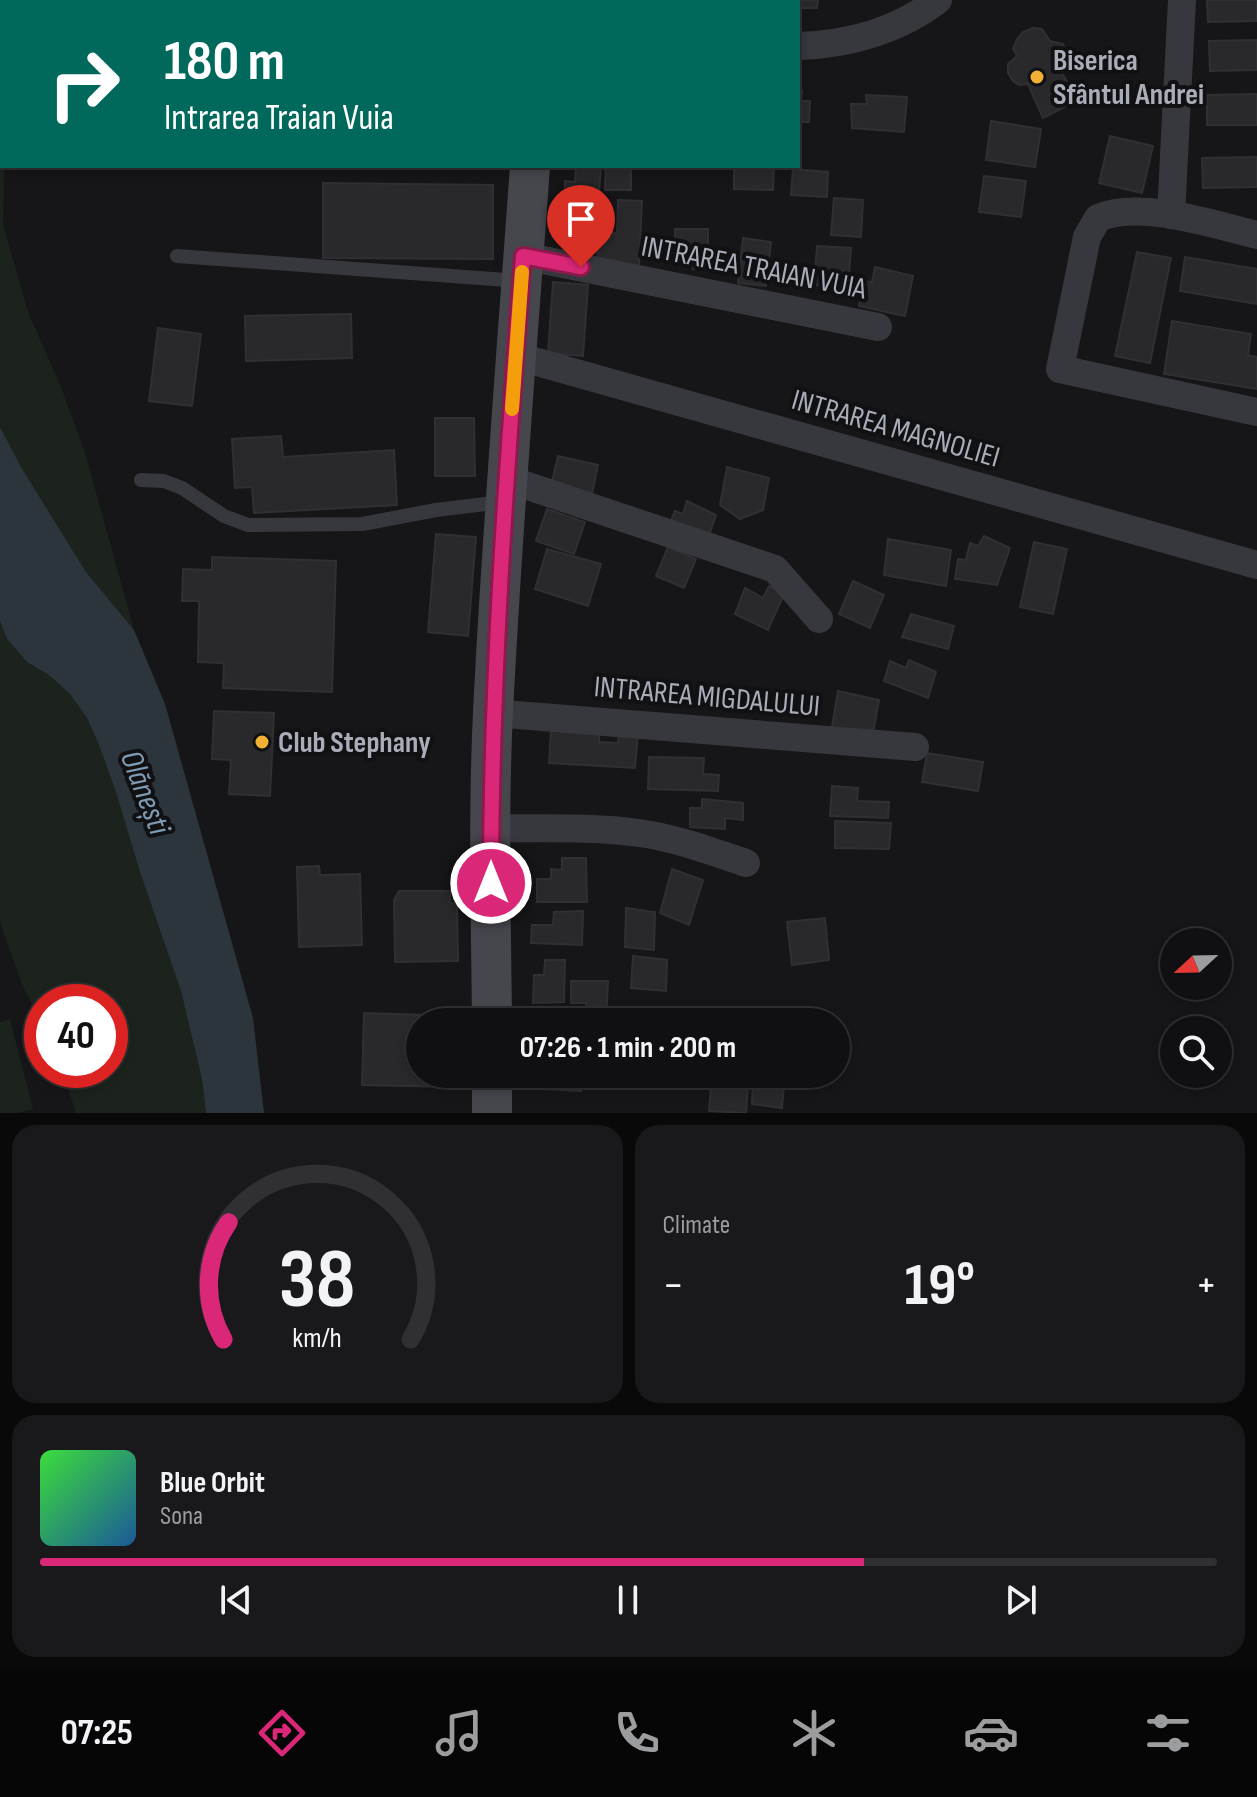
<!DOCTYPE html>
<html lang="en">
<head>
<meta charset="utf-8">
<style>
  body { margin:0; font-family:"Sofia Sans Condensed",sans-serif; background:#19191b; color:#f1f3f6; height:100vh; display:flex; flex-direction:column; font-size:30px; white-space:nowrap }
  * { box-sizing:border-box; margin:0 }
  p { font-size:26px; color:#9c9d9f }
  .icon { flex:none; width:44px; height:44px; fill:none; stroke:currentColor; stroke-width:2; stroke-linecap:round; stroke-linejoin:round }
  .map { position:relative; height:1113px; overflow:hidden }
  .sheet { display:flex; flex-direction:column; gap:12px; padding:12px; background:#09090a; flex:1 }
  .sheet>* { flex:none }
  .hud { position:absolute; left:0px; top:0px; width:800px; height:168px; box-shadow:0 4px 12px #0003,0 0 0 2px #303032; background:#00695c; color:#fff; overflow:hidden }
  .needle { width:52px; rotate:248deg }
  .fabs { position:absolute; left:1160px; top:928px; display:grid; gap:16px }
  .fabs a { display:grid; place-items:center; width:72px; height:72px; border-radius:50%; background:#101012; box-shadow:0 4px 12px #0003,0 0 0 2px #303032; font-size:40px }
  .speed { position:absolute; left:24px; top:984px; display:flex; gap:16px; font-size:40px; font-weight:700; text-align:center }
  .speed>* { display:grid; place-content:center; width:104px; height:104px; border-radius:50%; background:#101012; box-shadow:0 4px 12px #0003,0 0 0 2px #303032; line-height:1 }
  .speed .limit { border:12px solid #d22; background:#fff; color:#111 }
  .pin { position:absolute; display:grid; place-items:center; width:68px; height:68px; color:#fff; margin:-82px -34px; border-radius:50% 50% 50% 0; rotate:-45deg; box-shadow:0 0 8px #0007 }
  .pin .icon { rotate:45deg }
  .me { position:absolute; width:88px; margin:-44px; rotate:0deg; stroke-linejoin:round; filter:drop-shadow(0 0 6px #0008) }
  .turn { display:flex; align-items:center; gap:28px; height:168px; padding:0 32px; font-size:36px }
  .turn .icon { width:104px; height:104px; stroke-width:2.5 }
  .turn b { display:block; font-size:56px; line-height:68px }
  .big { font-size:60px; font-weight:700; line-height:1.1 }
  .sheet .widget { flex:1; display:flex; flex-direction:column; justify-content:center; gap:12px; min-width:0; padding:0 28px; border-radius:24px; background:#19191b }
  .sheet .dial { align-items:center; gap:0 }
  .dial svg { height:208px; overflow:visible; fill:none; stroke:#303032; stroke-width:7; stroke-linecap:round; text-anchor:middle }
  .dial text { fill:#f1f3f6; stroke:none }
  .song { display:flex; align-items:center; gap:24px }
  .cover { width:96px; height:96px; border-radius:12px; background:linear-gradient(135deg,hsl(120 70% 55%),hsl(210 70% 35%)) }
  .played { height:8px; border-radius:4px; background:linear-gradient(90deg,#db2777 70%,#303032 70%) }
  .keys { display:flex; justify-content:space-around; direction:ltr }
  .heat { display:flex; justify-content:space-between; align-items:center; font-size:44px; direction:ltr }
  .sheet .tiles { flex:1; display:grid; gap:12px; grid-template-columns:1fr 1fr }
  .widget:last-child { grid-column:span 2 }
  .trip { position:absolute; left:406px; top:1008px; width:444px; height:80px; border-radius:40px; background:#101012; box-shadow:0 4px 12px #0003,0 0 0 2px #303032; font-weight:700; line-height:80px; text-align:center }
  .menu { display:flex; height:128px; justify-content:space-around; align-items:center; background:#060607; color:#9c9d9f }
  .menu .icon { width:56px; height:56px }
  .menu .on { color:#db2777 }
  .menu b { font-size:36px; color:#f1f3f6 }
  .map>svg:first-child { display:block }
  .green { fill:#1c231d }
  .water { fill:#2c353c }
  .building { fill:#29292c; stroke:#303034; stroke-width:2 }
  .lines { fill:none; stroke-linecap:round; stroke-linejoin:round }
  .lane { stroke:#37383d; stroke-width:14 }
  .street { stroke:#37383d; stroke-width:28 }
  .secondary { stroke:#45474d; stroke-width:40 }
  .route-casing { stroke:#8e194d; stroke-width:20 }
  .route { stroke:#db2777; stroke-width:14 }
  .slow { stroke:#f59e0b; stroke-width:14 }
  .poi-dot { fill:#f2b134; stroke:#111113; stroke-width:3 }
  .labels { text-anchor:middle; stroke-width:8; stroke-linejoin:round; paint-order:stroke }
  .poi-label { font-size:30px; font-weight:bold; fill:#a8adb8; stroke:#111113; text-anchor:start }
  .street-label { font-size:30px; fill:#a8adb8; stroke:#111113 }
  .water-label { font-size:32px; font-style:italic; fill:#7f9bb3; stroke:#111113 }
</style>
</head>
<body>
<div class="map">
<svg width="1257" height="1113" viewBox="0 0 1257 1113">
  <rect width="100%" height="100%" fill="#161618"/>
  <g class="green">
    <path d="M0,0h14v2h-12v164h2l-1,59 25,87 33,75 25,69 48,174 -48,-58 -65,-105 -21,-40z"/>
    <path d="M0,621l7,18 20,23 22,13 21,19 17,24 12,27 17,47 24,80 41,119 21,88 4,34h-130l-14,-43h48v-68h-68v24l-20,-42 -22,-62z"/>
    <path d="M10,1019l23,90 -16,4h-17v-91z"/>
  </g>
  <path class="water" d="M0,427l21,40 65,105 48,58 31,74 88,314 11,95h-58l-4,-34 -21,-88 -41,-119 -24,-80 -17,-47 -12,-27 -17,-24 -21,-19 -22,-13 -20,-23 -7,-18z"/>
  <g class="building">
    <path d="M67,0h138v2h-139z"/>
    <rect x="633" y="0" width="48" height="2"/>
    <path d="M785,0h33l-1,8h-19v-6h-13z"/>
    <path d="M1207,0h50v21l-49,1z"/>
    <path d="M1033,28l9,1 8,12 13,3 3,8 -2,10 -5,6 19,32 -35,18 -15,-34 -9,1 -6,-4 -5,-8v-9l9,-8 -4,-7 4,-10 6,-7z"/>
    <path d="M1257,40v30l-47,1 -1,-30z"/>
    <path d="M798,91h4l-1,10h9l-1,21h-11z"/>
    <path d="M1257,94v31h-50v-30z"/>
    <path d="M866,95l41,2 -3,35 -52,-4 -1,-24h16z"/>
    <path d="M991,121l50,8 -6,38 -49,-7z"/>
    <path d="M1110,136l43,10 -11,47 -43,-10z"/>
    <path d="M1257,157v30l-54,1 -1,-30z"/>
    <path d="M576,166h25l-3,39 -34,-3 1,-21 10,1z"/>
    <path d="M606,166h25v24h-26z"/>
    <path d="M734,166h40l-1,24 -39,-1z"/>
    <path d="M793,169l35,3 -1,25 -36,-2z"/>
    <path d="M984,176l42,5 -5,36 -42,-5z"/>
    <path d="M323,183l170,2v74l-170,-1z"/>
    <path d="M834,198l29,2 -2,37 -30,-2z"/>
    <path d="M618,200l24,1 -3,65 -42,-2 1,-32 19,1z"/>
    <path d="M675,229h33v40h-15v-9h-18z"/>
    <path d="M743,238l28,4 -5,44 -28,-3z"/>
    <path d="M817,246l34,2 -3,39 -34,-2z"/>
    <path d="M1137,252l34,6 -21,105 -35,-7z"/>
    <path d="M1185,257l72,12v35l-77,-13z"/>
    <path d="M875,267l38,9 -8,40 -46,-10 5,-25 8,1z"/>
    <path d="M553,282l35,3 -5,71 -35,-3z"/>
    <path d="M351,314l1,44 -106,3 -1,-45z"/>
    <path d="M1172,321l79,13 -3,21 9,2v32l-93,-15z"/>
    <path d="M158,328l43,6 -9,72 -43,-5z"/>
    <path d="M435,418h39l1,58h-40z"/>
    <path d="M281,436l2,21 111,-7 3,55 -143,8 -2,-26 -17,1 -3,-49z"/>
    <path d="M558,456l40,9 -6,29 -41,-8z"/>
    <path d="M727,467l42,11 -6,32 -23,9 -20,-14z"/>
    <path d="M687,501l29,14 -8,23 -38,-15 5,-12 8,3z"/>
    <path d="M547,509l38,13 -11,32 -38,-13z"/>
    <path d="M436,534l40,3 -8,99 -40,-4z"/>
    <path d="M984,536l26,12 -13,37 -42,-6 3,-20 8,1 4,-17 8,3z"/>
    <path d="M888,539l63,11 -5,36 -62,-11z"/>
    <path d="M1034,542l33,7 -14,65 -33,-7z"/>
    <path d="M668,547l28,12 -12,29 -28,-12z"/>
    <path d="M547,549l54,15 -13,42 -53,-17z"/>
    <path d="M212,557l124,4 -4,131 -109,-4 1,-25 -26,-1 1,-61h-17l1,-32 29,1z"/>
    <path d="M853,581l31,14 -14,33 -31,-14z"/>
    <path d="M769,586l15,8 -16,36 -33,-16 10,-26 18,10z"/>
    <path d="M911,614l43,12 -6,23 -46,-12z"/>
    <path d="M909,660l27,12 -8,26 -44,-17 6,-20 16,7z"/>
    <path d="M838,691l41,9 -6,33 -41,-6z"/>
    <path d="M214,711l60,2 -4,83 -41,-2 2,-34 -19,-1z"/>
    <path d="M551,729l48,4v9l19,1 1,-11 19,1 -3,35 -86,-5z"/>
    <path d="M927,753l56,9 -5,29 -56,-9z"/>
    <path d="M649,757l55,1 -1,16 16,1 -1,16 -70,-2z"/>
    <path d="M832,786l26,2 -1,13 32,1 -1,16 -58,-2z"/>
    <path d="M702,799l41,4v17l-18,-2v11l-35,-2v-19h12z"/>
    <path d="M835,821l56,2 -2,26 -54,-1z"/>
    <path d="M562,858h24l1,44h-50v-23h14v-10l11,1z"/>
    <path d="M319,866l1,9 40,-1 2,71 -63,2 -2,-80z"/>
    <path d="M672,869l31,11 -14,45 -29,-12z"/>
    <path d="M399,891h51v12h7l1,58 -63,1 -1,-62z"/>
    <path d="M626,908l29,4 -1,38 -29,-3z"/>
    <path d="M583,911l-1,34 -51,-2 1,-18h21l1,-13z"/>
    <path d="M825,918l4,42 -37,5 -5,-43z"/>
    <path d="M633,956l34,4 -1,31 -35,-3z"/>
    <path d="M545,960h20l-1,42 -31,1 1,-28h10z"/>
    <path d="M571,981h37l-2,41h-21l1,-19h-15z"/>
    <path d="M364,1013l93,3v6h-37v52h35v13l-93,-2z"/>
    <path d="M542,1074h40l-1,17 -39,-2z"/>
    <path d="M712,1074h37l-3,39 -37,-2z"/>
    <path d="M753,1082l31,3 -2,23 -30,-4z"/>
  </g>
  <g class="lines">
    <g class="lane">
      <path d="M177,256l344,25"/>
      <path d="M141,480l23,1 18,7 42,28 24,9 114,-1 74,-14 66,-8"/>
    </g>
    <g class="street">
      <path d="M798,46c51,-2 98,-14 140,-46"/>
      <path d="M1171,215l11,-215"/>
      <path d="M1257,235c-45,-11 -115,-35 -159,-17l-11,19 -27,132 197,43"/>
      <path d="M523,256l355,71"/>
      <path d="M516,356l741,209"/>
      <path d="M507,479l268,90 44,50"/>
      <path d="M493,713l422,34"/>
      <path d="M491,828c49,1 99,-2 148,5 37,5 71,18 107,30"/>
    </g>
    <g class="secondary">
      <path d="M541,2l1,-2"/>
      <path d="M492,1022c-1,-103 -4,-207 1,-310 9,-182 24,-364 37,-546"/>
      <path d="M492,1074v39"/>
    </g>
  </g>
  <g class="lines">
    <defs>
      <path id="route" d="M491,883c0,-209 16,-419 32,-627l58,11"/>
    </defs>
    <use href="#route" class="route-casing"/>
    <use href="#route" class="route"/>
    <path class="slow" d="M512,409l10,-137"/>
  </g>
  <g class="poi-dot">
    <circle cx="1037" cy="77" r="8"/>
    <circle cx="262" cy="742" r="8"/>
  </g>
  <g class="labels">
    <g class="poi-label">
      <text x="1053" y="70">Biserica<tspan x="1053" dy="34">Sfântul Andrei</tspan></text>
      <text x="278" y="752">Club Stephany</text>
    </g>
    <g class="street-label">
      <text transform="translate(754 267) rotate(11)" y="10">INTRAREA TRAIAN VUIA</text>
      <text transform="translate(896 428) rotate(16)" y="10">INTRAREA MAGNOLIEI</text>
      <text transform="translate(707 696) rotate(5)" y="10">INTRAREA MIGDALULUI</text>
    </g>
    <g class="water-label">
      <text transform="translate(146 792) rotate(69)" y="11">Olănești</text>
    </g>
  </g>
</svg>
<div class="fabs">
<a><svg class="needle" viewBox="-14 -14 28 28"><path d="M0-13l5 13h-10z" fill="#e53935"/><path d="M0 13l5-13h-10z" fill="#9c9d9f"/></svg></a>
<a><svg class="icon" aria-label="search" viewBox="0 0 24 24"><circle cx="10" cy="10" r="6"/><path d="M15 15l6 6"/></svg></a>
</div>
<div class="speed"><div class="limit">40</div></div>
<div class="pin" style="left:581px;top:267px;background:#d93025"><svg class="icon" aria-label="arrive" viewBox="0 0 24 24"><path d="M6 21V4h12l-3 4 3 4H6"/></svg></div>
<svg class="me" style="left:491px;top:883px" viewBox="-20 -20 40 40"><circle r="17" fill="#db2777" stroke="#fff" stroke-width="3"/><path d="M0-11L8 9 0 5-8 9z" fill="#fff"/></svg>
<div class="trip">07:26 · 1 min · 200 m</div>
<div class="hud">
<div class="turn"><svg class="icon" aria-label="right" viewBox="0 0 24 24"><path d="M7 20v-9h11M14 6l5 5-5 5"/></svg><div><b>180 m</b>Intrarea Traian Vuia</div></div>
</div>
</div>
<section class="sheet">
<div class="tiles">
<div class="widget dial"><svg viewBox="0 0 100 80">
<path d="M14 69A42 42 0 1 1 86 69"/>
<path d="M14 69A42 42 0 0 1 16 24" stroke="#db2777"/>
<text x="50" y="56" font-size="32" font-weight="700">38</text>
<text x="50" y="72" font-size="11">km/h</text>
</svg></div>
<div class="widget"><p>Climate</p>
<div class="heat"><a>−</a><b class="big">19°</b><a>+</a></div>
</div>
<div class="widget">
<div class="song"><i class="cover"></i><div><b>Blue Orbit</b><p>Sona</p></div></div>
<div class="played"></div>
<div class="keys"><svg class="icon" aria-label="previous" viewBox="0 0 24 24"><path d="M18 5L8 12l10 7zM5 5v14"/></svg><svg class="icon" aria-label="pause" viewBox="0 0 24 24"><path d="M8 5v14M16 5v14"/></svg><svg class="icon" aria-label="next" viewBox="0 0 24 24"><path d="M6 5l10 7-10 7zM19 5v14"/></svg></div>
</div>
</div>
</section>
<nav class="menu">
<b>07:25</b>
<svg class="icon on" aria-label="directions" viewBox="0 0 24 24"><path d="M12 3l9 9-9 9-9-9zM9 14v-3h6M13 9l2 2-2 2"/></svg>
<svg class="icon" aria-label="music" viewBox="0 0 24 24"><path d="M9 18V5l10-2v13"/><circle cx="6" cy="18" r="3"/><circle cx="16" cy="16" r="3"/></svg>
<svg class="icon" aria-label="phone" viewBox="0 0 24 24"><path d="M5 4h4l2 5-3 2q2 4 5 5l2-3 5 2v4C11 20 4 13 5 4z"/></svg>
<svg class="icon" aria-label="climate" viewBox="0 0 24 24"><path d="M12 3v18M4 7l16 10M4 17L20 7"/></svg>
<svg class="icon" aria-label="car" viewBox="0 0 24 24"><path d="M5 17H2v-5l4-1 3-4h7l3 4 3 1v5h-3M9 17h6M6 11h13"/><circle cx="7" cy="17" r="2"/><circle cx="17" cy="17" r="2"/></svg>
<svg class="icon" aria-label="filters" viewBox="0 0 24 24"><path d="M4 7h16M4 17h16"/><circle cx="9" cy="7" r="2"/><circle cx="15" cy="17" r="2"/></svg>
</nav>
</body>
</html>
